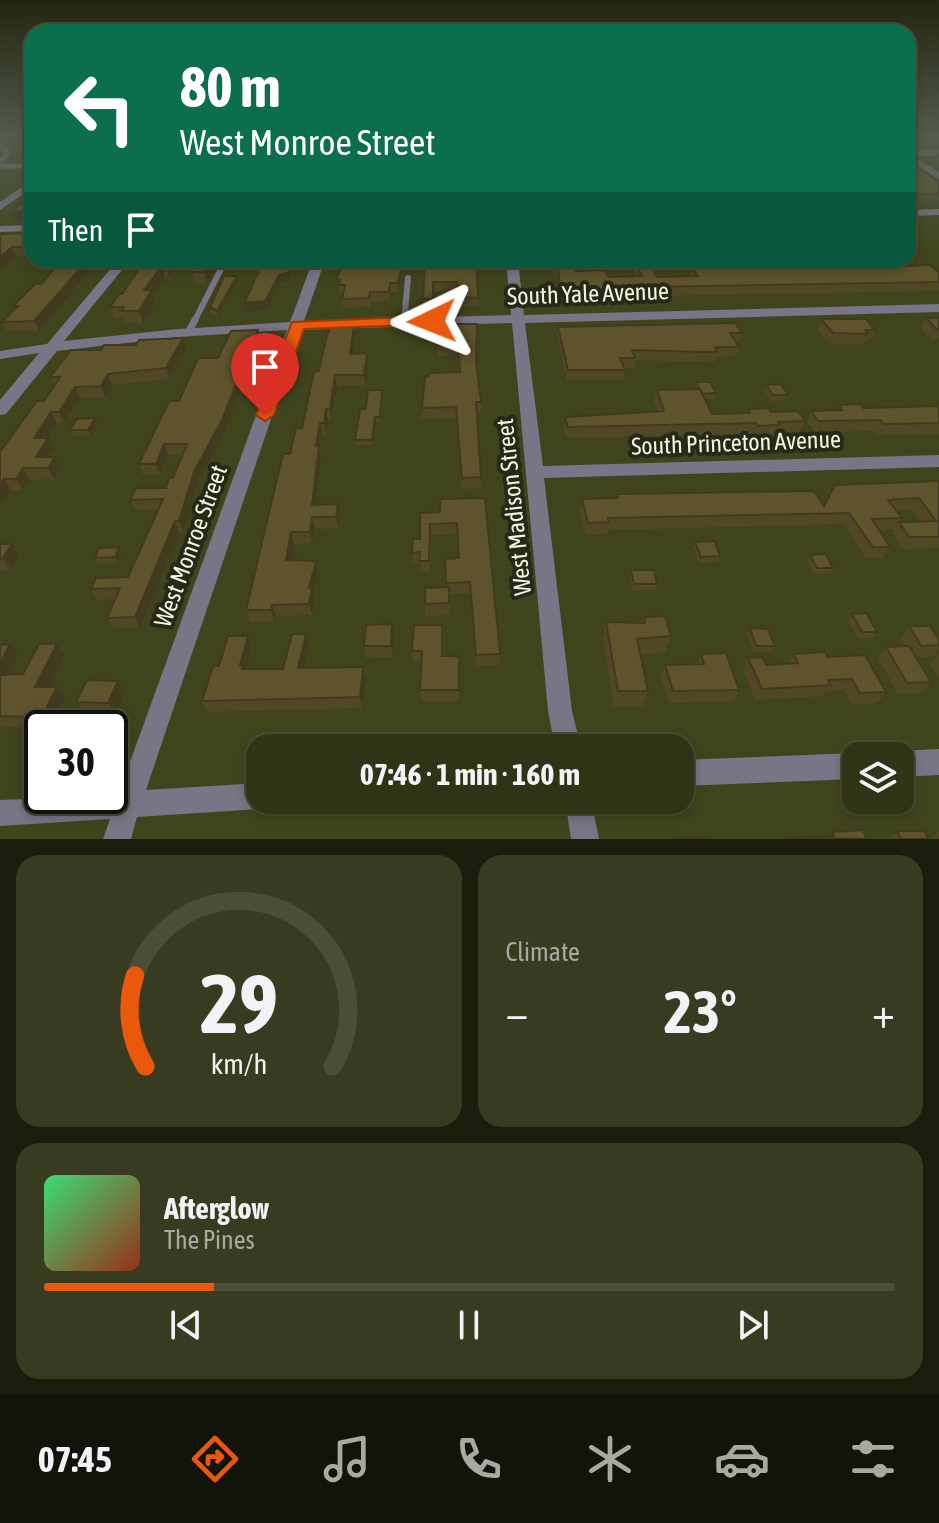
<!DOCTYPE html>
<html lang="en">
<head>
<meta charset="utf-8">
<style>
  body { margin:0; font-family:"Asap Condensed",sans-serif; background:#383b1f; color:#f1f3f6; height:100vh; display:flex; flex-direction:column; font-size:30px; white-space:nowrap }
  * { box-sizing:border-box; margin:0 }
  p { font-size:26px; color:#a8aaa1 }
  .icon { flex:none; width:44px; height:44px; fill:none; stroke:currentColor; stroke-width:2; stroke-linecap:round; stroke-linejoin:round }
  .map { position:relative; height:839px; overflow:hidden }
  .drawer { display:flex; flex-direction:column; gap:16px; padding:16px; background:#1a1c0c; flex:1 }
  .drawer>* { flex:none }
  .hud { position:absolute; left:24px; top:24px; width:892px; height:244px; border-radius:24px; box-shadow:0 4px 12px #0003,0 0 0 2px #4b4e35; background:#0b6e4f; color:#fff; overflow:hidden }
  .fabs { position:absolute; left:842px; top:742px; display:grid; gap:16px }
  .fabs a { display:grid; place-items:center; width:72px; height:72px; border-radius:16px; background:#303316; box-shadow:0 4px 12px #0003,0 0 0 2px #4b4e35; font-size:40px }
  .speed { position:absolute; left:24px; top:710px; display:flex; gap:16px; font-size:40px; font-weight:700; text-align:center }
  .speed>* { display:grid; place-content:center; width:104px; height:104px; border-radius:50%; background:#303316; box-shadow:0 4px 12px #0003,0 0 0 2px #4b4e35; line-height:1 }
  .speed .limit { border:4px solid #111; border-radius:12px; background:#fff; color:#111 }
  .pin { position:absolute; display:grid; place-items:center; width:68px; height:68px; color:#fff; margin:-82px -34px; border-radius:50% 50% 50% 0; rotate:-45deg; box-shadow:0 0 8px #0007 }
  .pin .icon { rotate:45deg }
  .me { position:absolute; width:88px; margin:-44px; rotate:268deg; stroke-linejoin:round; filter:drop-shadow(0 0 6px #0008) }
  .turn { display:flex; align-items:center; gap:28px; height:168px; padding:0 24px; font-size:36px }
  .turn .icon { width:104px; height:104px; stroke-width:2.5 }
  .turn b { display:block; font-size:56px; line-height:68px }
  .then { display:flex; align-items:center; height:76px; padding:0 24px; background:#0003; gap:16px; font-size:30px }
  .big { font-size:60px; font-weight:700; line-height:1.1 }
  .drawer .widget { flex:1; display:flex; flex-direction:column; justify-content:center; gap:12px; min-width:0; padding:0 28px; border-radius:24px; background:#383b1f }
  .drawer .dial { align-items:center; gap:0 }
  .dial svg { height:208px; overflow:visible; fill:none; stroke:#4b4e35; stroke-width:7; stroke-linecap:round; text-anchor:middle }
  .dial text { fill:#f1f3f6; stroke:none }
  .song { display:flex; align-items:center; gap:24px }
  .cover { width:96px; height:96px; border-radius:12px; background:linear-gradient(135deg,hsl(140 70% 55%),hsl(10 70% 35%)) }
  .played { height:8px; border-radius:4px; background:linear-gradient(90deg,#ea580c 20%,#4b4e35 20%) }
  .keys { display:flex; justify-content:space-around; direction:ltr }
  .heat { display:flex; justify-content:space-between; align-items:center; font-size:44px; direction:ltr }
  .drawer .tiles { flex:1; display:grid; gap:16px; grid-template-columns:1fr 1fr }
  .widget:last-child { grid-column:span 2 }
  .trip { position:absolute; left:246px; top:734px; width:448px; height:80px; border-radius:24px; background:#303316; box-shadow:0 4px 12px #0003,0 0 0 2px #4b4e35; font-weight:700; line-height:80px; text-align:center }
  .tab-bar { display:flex; height:128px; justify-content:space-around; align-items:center; background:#131409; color:#a8aaa1 }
  .tab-bar .icon { width:56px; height:56px }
  .tab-bar .on { color:#ea580c }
  .tab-bar b { font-size:36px; color:#f1f3f6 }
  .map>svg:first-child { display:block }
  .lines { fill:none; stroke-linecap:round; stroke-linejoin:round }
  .path { stroke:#787c5a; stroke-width:2; stroke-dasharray:3 2; stroke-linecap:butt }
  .service-far2 { stroke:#787586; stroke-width:5 }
  .service-far1 { stroke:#787586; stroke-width:6 }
  .service { stroke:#787586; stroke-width:7 }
  .minor { fill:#787586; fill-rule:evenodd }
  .wall { fill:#514726; fill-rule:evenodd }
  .shaded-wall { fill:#423a1f }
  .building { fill:#5e532c; stroke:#423a1f; stroke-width:2 }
  .route { fill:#ea580c; stroke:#983908; stroke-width:2 }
  .labels { text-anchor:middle; stroke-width:8; stroke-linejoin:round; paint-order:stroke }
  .street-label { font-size:24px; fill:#f3f6e0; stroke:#272918 }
</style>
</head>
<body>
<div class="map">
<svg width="939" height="839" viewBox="0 0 939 839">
  <rect width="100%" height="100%" fill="#40441d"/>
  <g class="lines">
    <path class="path" d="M23,151l9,-3"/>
    <g class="service-far2">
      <path d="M0,146l8,7 -8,9"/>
      <path d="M0,166h32"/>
    </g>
    <g class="service-far1">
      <path d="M194,322l31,-61"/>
      <path d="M404,322l4,-44"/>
    </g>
    <path class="service" d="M189,331l6,-11"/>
    <g class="minor">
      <path d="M908,150h31v6h-26l26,16v7l-31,-19z"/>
      <path d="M32,180v8l-32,22v-8z"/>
      <path d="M939,209v6l-31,1v-6z"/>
      <path d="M32,225v6l-32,1v-6z"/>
      <path d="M118,260h12l-66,81 114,-12 112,-7 23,-62h12l-21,61 207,-6 -5,-55h12l6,55 415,-11v8l-414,11 18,143 396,-11v12l-395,11 28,233 9,37h-26l-7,-37 -36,-388 -211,7 -155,460 114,-7v17h12l-3,5 -9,4 -123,8 -6,22h-28l7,-20 -110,7v-26l110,-4v-4h9l168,-462 -109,7 -121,14 -51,63 -6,1v-15l39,-47 -39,6v-8l47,-7z"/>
      <path d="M939,749v26l-39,2v-21h-9l9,-5z"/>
      <path d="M856,753l7,3h-7v23l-176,7v-26z"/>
      <path d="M565,800h26l8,39h-28z"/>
    </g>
  </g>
  <g class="wall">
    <path d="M9,137h23v5z"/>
    <path d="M908,137h31v11l-22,-1 -9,-5z"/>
    <path d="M939,153v12l-6,-4 3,-7z"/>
    <path d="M908,161l31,21v20h-31z"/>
    <path d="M32,233v23h-16l-16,14v-36z"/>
    <path d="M180,260l-11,17h-4l-12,17 3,8 -13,21h-18l-1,-5 -10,1 -4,-12 12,-13 16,-23 -2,-5z"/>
    <path d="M198,260h21l-12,23h-12l-4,-11z"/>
    <path d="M547,260h23l6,11 32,6 28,-1 -8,-16h19l10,17 34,-1 1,-8 85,-1 2,-4 54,6 28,-1 -9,-8h46l6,6 35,6v19l-294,5 -1,3 -59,-1 -24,5 -4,-29h-7z"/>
    <path d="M444,265l34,33v8h-20l-1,-15h-24l1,17h-11v-9z"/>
    <path d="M376,269h25v8l-2,15h-9l-1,9 -19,1v5l-27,1 -1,-9 1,-5h-3l-3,-14z"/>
    <path d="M238,281l-20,35 -7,-3 -1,-6z"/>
    <path d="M35,284l4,47h-32l-5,-9 12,-13 -1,-3z"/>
    <path d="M926,318h13v21l-7,1 -11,-12z"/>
    <path d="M821,319l54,11 -5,10 -5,1 -1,3h-35l-12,-14z"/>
    <path d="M354,326l1,10 -2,18 14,-1 1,11 -2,21 -29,1 -6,34h-3l-2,14h-4l-3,15 2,8 -6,48 25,10 -2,13 -23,1 -3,14 -18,1 -3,16 25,1 2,11 -5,22 2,5 -3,16 -36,1 -2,6h-24l-4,-12 44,-156 12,-26 17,-57z"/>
    <path d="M558,327l184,6 -3,9h-3l3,5 -3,9 -20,1 -2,5 -79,-2 -1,8h-10l1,2 -2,10h-56l-10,-43z"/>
    <path d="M437,333h15l24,30 5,39v10h-5l5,76 -19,1 -6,-71 -34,1v-21l37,-26 -1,-17 -20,1z"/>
    <path d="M260,340l-36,93 -26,49 -15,50h-4l-39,96h-26l-7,-10 8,-19 -18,1 -6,-11 37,-12 30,-67h-23l-5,-10 36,-12 7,-10 10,-23h-15l-8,19 -17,1 -4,-11 40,-63 39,-43z"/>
    <path d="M186,349l-17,30 -57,6 -7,12 -25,1 -16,24 -7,1 -10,15 7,11 -5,8 11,11 -6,11 -25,1 -6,10h-12l-11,16v-54l44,-51 10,-16 -4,-8z"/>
    <path d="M696,382l20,11 -1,6h-10l7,15 35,-1 1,-4 23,3 34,9 -5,11 -24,1 -1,3h-21l-2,-2 -186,4 -2,-10 1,-11 93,-6 -4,-10 3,-11 38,-1z"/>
    <path d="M766,385l22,10 -3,5 -14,1 -7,-11z"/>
    <path d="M383,395l-2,27h-5l-3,23h-18v-5z"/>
    <path d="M838,405l25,3 76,-2v28l-61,1 -3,-4 -61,1 -7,-10 4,-11 25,-1z"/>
    <path d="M98,424l-7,11 -18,1 -3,-6z"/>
    <path d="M939,481v67l-37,1 -10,-16 2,-4 -15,1 11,17 -7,11h-17l-23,-34 -235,6 -1,4 -21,1 -6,-24 2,-12 34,-1 1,-4 207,12zM896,510h16l9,11 -22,1 3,-4z"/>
    <path d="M485,498l15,156v11l-24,1 -6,-73 -21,1 1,21 -25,1v-12l21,-17 -1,-28 14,-1 -1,-24 -27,1 -1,37h-10v-8h-7l-1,-11 8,-14 20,-27z"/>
    <path d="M695,542l25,14 -2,6 -19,1 -6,-15z"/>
    <path d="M0,544h12l7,12 -8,14 -11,1z"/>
    <path d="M122,553l-4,10 -20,1 -3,-6z"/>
    <path d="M810,555l23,13 -3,6h-16l-7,-13z"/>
    <path d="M631,570l26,14 -1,6h-23l-4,-14z"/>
    <path d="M852,614l25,18 -4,6h-15l-10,-18z"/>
    <path d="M644,617l27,19 -6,16 -25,3 8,36 -6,16h-28l-11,-68 3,-17 36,1z"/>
    <path d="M392,624l2,12 -1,21 -27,1 -2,-12z"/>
    <path d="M442,625v31h17v45h-38l-1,-11 1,-28h-8l-1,-11z"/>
    <path d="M909,626l30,14v9l-6,8h-17l15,25 -10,11 -23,1 -20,-36 8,-11 19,-1 -4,-8z"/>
    <path d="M750,628l25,18 -3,6h-19l-6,-18z"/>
    <path d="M306,634l3,11 -5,23 59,-1 3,12 -4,29 -154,4 -6,-11 17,-35 33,-18 -5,21h36z"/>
    <path d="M10,644l8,11 -10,19h15l34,-30 8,11 -16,32 16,11 -14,29h-49l-2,3v-85z"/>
    <path d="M939,653v25l-9,-14z"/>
    <path d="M701,654l38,36 -5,11 -65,2 -8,-26 4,-12 32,-1z"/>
    <path d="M794,654l33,3 59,35 -9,11 -26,2 -7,-15 -18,1 -3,5 -68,4 -12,-31 5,-11 18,7 22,-1z"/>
    <path d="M125,693l-9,22 -31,-2 -9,-11z"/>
    <path d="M897,831l31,8h-39z"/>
    <path d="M939,831v8h-6l-1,-2z"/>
  </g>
  <g class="shaded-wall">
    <path d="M32,210v8l-17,2 -4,-8z"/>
    <path d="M12,247l4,9 -16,14v-13z"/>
    <path d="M88,260h11l-60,71 -5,-10z"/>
    <path d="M170,260h10l-11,17 -3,-11z"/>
    <path d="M210,260h9l-12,23 -3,-11z"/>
    <path d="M290,260h4l-4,20 -10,3 -13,26 -21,3 -2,-9 35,-28z"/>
    <path d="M162,266l3,11 -12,17 3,8 -13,21 -4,-12 5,-21z"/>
    <path d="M401,269v8l-2,15 -1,-9z"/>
    <path d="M237,276l1,5 -20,35 -1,-5z"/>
    <path d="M586,290l-1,8 -24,5v-9z"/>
    <path d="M354,326l1,10 -3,28 -2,-10z"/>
    <path d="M258,330l2,10 -36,93 -26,49 -15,50 -4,-11 15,-49z"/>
    <path d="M183,338l3,11 -17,30 -3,-11z"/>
    <path d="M367,353l1,11 -2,21 -2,-10z"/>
    <path d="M108,374l4,11 -7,12 -4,-11z"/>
    <path d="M335,375l2,11 -6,34 -1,-11z"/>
    <path d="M75,387l5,11 -16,24 -5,-10z"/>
    <path d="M326,409l2,11 -2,14 -2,-11z"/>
    <path d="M51,412l6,11 -17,26 -6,-11z"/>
    <path d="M375,417l1,5 -3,23 -1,-5z"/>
    <path d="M95,418l3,6 -7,11 -3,-5z"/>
    <path d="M320,423l2,11 -3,15 2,8 -7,59 -2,-11 4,-59z"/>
    <path d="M48,438l6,11 -12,19 -6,-11z"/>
    <path d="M164,444l4,11 -8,19 -4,-10z"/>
    <path d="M55,457l5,11 -6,11 -6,-11z"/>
    <path d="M23,468l6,12 -6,10 -7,-11z"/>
    <path d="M4,479l7,11 -11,16v-22z"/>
    <path d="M338,504l2,11 -2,13 -2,-11z"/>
    <path d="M312,517l3,12 -3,14 -2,-11z"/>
    <path d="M175,521l4,11 -39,96 -5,-11z"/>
    <path d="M291,532l3,12 -4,27 -4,-11z"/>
    <path d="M12,544l7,12 -8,14 -8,-12z"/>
    <path d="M119,547l3,6 -4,10 -3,-6z"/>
    <path d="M316,561l2,11 -5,22 2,5 -3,16 -3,-11v-16z"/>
    <path d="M272,605l4,11 -2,6 -3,-12z"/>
    <path d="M392,624l2,12 -1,21 -2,-11z"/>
    <path d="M306,634l3,11 -8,34 -3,-11z"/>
    <path d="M248,636l4,12 -6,24 -6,-7z"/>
    <path d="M10,644l8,11 -15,30 -3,-3v-19z"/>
    <path d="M57,644l8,11 -21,43 -9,-11z"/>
    <path d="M363,667l3,12 -4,29 -2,-11z"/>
    <path d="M118,681l7,12 -9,22 -8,-12z"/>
    <path d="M57,687l8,11 -14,29 -9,-10z"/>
  </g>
  <g class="building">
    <path d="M912,137h27v5l-19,-1z"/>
    <path d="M908,161l31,21v12h-31z"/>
    <path d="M32,195v15l-21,2z"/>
    <path d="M32,233v14h-20l-12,10v-23z"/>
    <path d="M62,260h26l-54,61 -32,1 16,-16h-5l22,-22h6z"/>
    <path d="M140,260h30l-4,6h-4l-18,24h8l-13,21h-18l3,-4h-14l9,-13h3l19,-28h-5z"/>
    <path d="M198,260h12l-6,12h-13z"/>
    <path d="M264,260h28l-3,12 -10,3 -14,26 -21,2z"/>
    <path d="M343,260h32l-1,9h27l-3,14h-8l-1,9h-19l-1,6 -27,1 3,-14h-6l1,-5h-3z"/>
    <path d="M444,260h32l2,38 -20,-1 -1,-15h-24v17h-10l2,-34h20z"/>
    <path d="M549,260h21l6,11 29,-1 3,7 34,-1 -8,-16h13l10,17 41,-1 -6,-8 90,-1 -3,-4 35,-1 15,3 4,4 39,-1 -8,-8h34l6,6 26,-1 9,7v10l-295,5 2,4 -60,-1 -25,4 -3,-28h-7z"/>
    <path d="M224,276h13l-20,35 -7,-4z"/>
    <path d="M926,318h13v11l-2,1z"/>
    <path d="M821,319h45l9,11h-10l3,4 -35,-1z"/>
    <path d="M735,323l7,10h-12l9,14h-24l2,5h-13l-72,-2 3,8h-15l5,12h-57l-10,-43z"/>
    <path d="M452,324h25l-1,37 5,41h-5l5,75 -19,1 -6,-71 -34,1 3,-31 4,-1 1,-3 30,-1 -2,-27h-21v-12h15z"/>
    <path d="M331,326h23l-4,28 17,-1 -3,22h-29l-5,34h-4l-2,14h-4l-4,23h3l-7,59 26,-1 -2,13h-24l-2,15h-19l-5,28 30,1 -7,27h3l-3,16 -37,1 -1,5h-25l37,-156h7l6,-26h6l12,-56 5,-1 7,-32z"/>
    <path d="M258,330l-37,92 -27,50 -15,49h-4l-40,96 -28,1 13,-30 -29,1 5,-11 32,-1 35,-78 -33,1 6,-12h30l3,-10h4l14,-34h-23l-8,20h-17l30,-63h10l19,-43h20l13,-27z"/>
    <path d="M183,338l-17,30 -58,6 -7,12 -26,1 -16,25h-8l-17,26h14l-12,19h19l-7,11h-25l-7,11h-12l-4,5v-32l37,-51h7l16,-24h-10l21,-27h30l3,-5h32l3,-5z"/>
    <path d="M696,382h14l6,11 -14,1z"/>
    <path d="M781,384l7,11h-15l-7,-10z"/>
    <path d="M700,389l12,25 38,-1 -2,-4 21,-1 2,4 27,-1 7,10 -27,1 1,3 -21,1 -2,-3 -188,4 -3,-10 99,-6 -7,-21z"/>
    <path d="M368,390h14l-2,27h-5l-3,23h-17l5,-31h6z"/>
    <path d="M860,404l3,4 76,-2v17l-55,1 -4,-4 -62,1 -7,-10 31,-1 -4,-5z"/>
    <path d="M95,418l-7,12h-18l7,-11z"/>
    <path d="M939,481v56h-30l-10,-15 37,-1 -17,-23 -31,2 14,18 -30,1 18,28h-17l-24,-34 -241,5 1,4 -21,1 -6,-24 36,-1 -1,-4 197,-3 10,15 11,-21z"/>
    <path d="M485,498l15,156 -24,1 -6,-73 -24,1 -1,-24 14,-1 -2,-35 -27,1 -1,37h-10l1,-9 -8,1 1,-14h7v-26l20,-1v-13z"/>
    <path d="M714,541l6,15 -19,1 -6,-15z"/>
    <path d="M0,544h12l-9,14 -3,1z"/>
    <path d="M119,547l-4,10 -20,1 4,-10z"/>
    <path d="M826,554l7,14h-16l-7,-13z"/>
    <path d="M631,570h23l3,14h-23z"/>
    <path d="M449,587v16l-24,1v-16z"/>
    <path d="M866,613l11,19h-15l-10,-18z"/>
    <path d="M665,616l6,20 -34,3 11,52h-30l-12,-69 39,1 -1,-6z"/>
    <path d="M392,624l-1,22h-27l2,-21z"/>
    <path d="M414,625h28v31h17v34h-39l2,-39h-10z"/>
    <path d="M909,626h21l9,14v5l-18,1z"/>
    <path d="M750,628l18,1 7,17h-19z"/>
    <path d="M292,634h14l-8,34 65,-1 -3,30 -158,4 11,-35h6l9,-30h20l-8,29h3l-1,4h41z"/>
    <path d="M10,644l-10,19v-18z"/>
    <path d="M39,644h18l-22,43h22l-15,30 -42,-1v-41l23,-1z"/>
    <path d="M909,646l22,36 -24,1 -21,-36z"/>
    <path d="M825,652l2,5 38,-2 21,37 -26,1 -8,-14 -24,1 3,5 -69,4 -14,-31 14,-1 4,8 32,-2 -4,-9z"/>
    <path d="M726,653l13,37 -66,1 -8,-26 39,-1 -3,-10z"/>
    <path d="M87,680l31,1 -10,22 -32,-1z"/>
    <path d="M863,830l4,9 -81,-1 48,-2 -2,-4z"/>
    <path d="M897,831h28l3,8h-27z"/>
    <path d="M708,837l1,2h-39z"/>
  </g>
  <linearGradient id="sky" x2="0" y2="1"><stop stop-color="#232510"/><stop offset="0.54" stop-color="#535c4c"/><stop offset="1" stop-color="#535c4c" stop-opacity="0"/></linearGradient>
  <rect width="939" height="254" fill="url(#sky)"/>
  <path class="route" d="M432,316l7,5 -2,3 -133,5 -30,86 -9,6 -9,-6 36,-93z"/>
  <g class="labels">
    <g class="street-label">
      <text transform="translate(588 294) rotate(-2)" y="8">South Yale Avenue</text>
      <text transform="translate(736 443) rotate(-2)" y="8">South Princeton Avenue</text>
      <text transform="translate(514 507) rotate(-96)" y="8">West Madison Street</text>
      <text transform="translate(191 546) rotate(-70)" y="8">West Monroe Street</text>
    </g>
  </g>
</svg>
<div class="fabs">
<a><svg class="icon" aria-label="layers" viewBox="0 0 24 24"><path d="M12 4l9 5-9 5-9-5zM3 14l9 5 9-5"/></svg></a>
</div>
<div class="speed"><div class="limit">30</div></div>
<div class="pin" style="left:265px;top:415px;background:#d93025"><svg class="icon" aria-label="arrive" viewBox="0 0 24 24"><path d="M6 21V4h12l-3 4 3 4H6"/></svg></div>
<svg class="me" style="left:432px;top:321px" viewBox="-20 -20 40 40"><path d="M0-17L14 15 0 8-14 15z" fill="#ea580c" stroke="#fff" stroke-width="4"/></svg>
<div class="trip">07:46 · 1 min · 160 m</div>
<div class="hud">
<div class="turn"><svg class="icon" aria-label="left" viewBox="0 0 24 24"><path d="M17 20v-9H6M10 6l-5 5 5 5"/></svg><div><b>80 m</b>West Monroe Street</div></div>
<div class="then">Then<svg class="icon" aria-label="arrive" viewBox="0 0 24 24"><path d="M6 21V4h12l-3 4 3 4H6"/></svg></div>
</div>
</div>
<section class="drawer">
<div class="tiles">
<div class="widget dial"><svg viewBox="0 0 100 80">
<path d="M14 69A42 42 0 1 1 86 69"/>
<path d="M14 69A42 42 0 0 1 10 34" stroke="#ea580c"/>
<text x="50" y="56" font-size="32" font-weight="700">29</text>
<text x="50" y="72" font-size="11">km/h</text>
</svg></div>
<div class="widget"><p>Climate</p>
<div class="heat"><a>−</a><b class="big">23°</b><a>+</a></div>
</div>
<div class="widget">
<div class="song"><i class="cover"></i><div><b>Afterglow</b><p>The Pines</p></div></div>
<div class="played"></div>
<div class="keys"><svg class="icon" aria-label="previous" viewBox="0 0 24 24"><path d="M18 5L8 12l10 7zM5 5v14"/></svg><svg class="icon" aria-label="pause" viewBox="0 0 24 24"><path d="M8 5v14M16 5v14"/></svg><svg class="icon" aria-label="next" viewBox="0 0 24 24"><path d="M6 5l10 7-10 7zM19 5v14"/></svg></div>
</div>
</div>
</section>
<nav class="tab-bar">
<b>07:45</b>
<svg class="icon on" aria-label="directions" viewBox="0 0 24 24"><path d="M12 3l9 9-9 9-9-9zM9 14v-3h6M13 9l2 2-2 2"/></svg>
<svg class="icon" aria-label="music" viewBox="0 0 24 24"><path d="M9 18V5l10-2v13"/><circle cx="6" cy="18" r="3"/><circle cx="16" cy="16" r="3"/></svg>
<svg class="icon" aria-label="phone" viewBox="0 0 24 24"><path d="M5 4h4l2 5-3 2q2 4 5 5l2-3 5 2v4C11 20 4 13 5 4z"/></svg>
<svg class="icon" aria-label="climate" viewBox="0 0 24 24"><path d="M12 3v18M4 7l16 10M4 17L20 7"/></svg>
<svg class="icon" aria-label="car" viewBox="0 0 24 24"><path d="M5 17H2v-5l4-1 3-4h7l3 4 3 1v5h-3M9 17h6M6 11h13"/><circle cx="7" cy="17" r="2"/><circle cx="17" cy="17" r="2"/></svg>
<svg class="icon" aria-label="filters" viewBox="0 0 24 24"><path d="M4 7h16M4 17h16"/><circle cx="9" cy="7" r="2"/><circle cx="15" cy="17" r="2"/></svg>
</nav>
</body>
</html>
